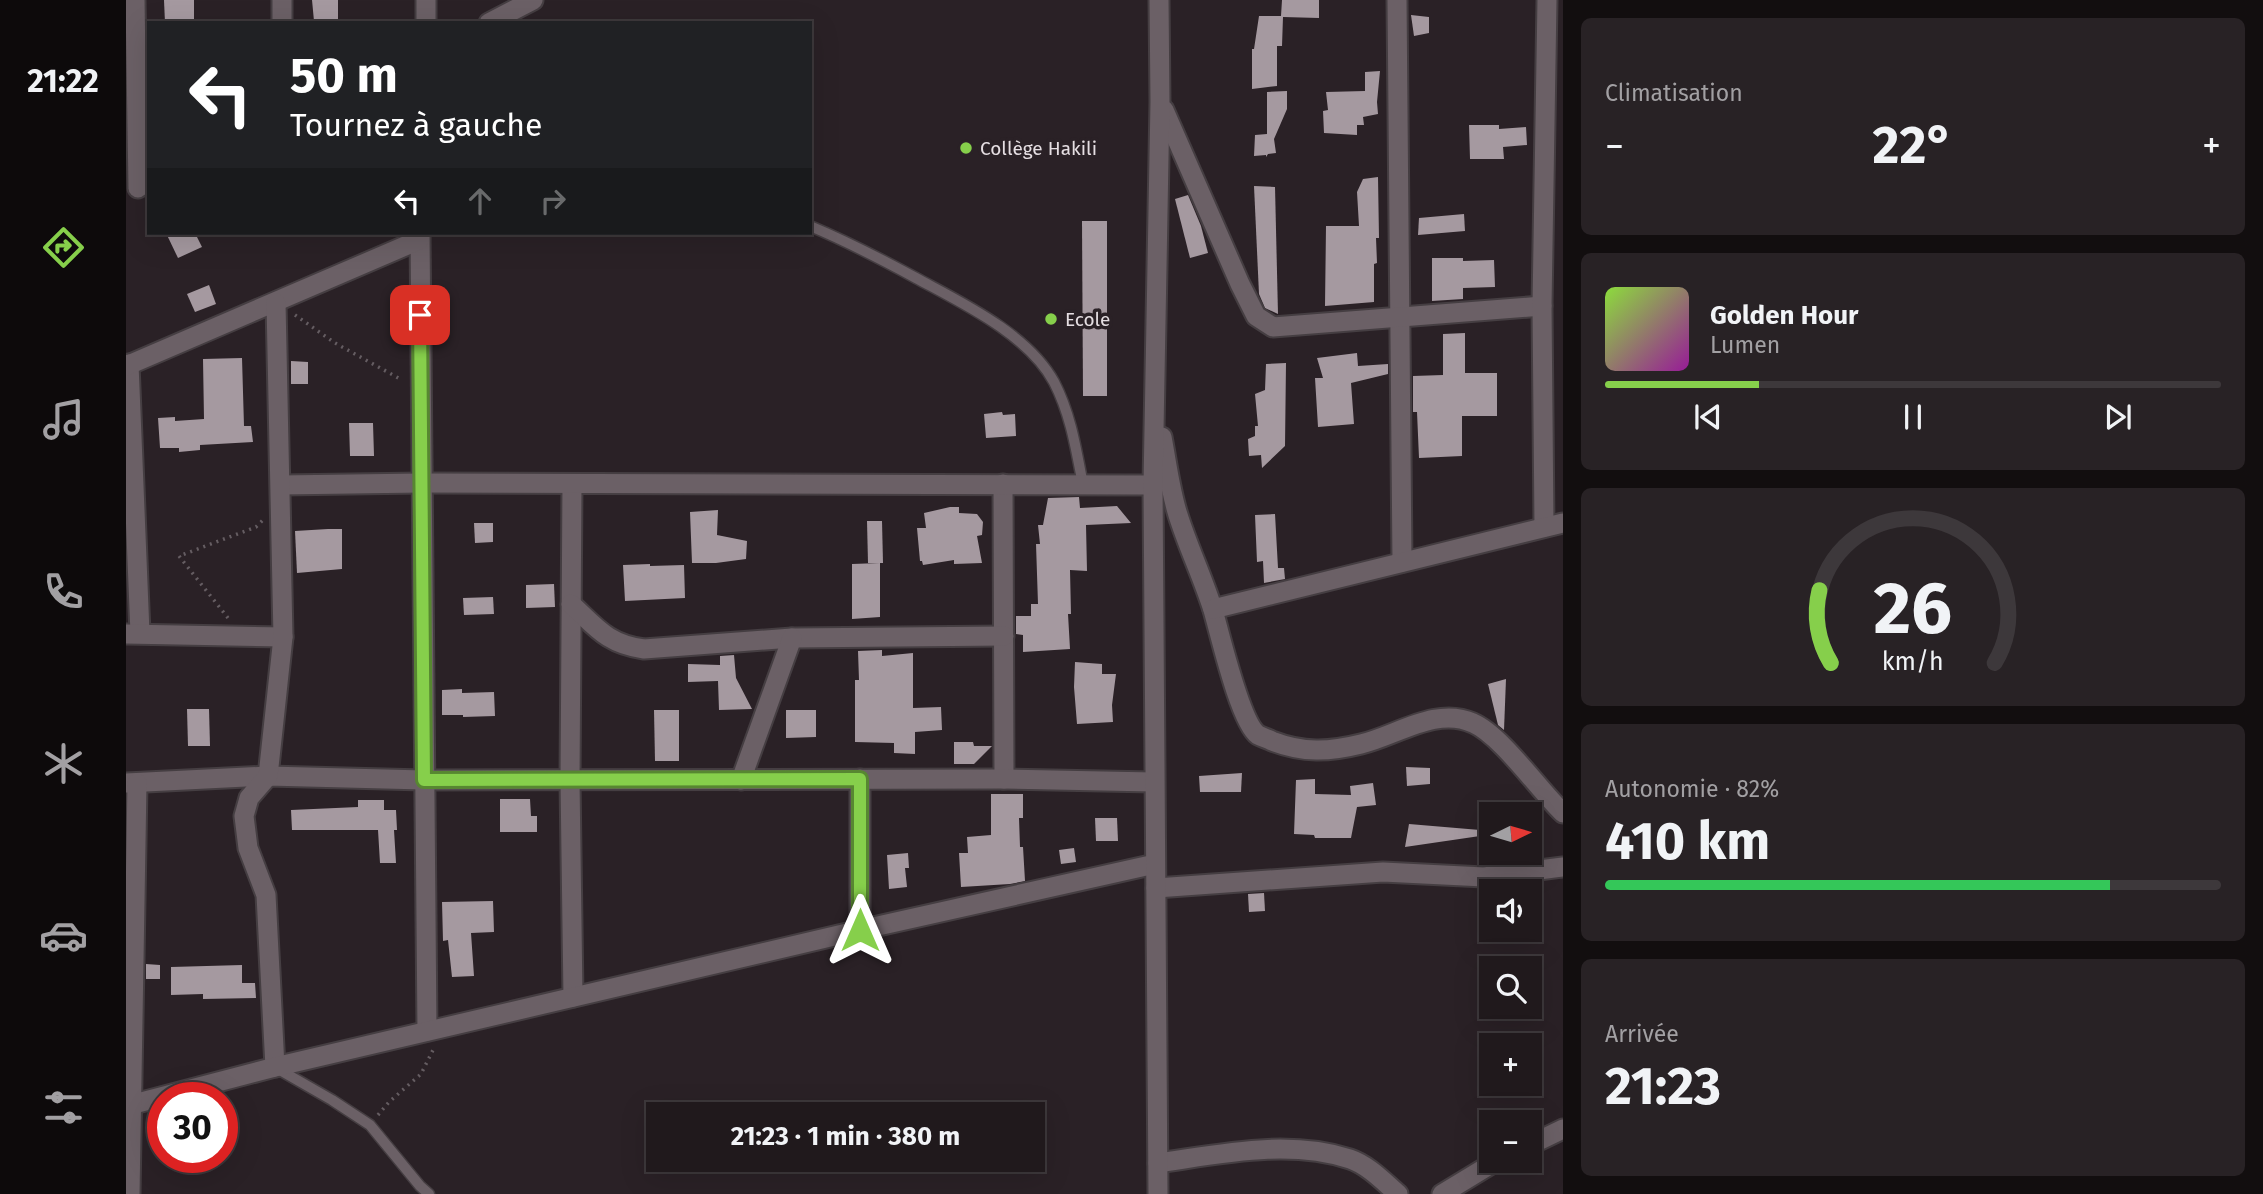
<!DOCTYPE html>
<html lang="fr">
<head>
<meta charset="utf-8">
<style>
  body { margin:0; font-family:"Fira Sans",sans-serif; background:#282225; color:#f1f3f6; height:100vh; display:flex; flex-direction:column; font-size:26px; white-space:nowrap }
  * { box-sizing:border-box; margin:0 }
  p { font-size:23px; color:#a2a0a3 }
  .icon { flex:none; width:38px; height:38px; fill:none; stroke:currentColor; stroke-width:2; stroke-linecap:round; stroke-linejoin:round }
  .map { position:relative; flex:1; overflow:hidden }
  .sheet { display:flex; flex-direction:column; gap:18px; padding:18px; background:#120e0f; width:700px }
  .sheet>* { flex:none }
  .hud { position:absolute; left:21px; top:21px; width:665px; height:214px; border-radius:0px; box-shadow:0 7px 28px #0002,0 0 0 2px #3d383b; background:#202124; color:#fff; overflow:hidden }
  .needle { width:46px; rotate:85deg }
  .controls { position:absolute; left:1353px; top:802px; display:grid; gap:14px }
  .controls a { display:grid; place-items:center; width:63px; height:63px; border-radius:0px; background:#20191c; box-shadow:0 7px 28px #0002,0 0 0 2px #3d383b; font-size:35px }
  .speed { position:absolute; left:21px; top:1082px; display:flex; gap:14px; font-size:35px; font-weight:700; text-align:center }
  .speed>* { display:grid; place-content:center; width:91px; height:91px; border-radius:50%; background:#20191c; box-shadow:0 7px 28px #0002,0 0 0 2px #3d383b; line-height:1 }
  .speed .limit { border:10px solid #d22; background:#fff; color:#111 }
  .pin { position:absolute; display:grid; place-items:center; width:60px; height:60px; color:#fff; margin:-30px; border-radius:14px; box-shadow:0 4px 10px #0006 }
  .me { position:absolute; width:77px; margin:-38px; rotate:0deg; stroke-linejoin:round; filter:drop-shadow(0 0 5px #0008) }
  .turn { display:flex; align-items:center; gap:24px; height:147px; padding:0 28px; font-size:32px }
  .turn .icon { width:91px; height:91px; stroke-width:2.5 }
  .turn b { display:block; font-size:49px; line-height:60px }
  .lanes { display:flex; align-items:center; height:66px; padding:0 28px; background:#0003; justify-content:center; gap:35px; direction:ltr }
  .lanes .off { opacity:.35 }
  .big { font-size:52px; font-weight:700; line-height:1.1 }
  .sheet .widget { flex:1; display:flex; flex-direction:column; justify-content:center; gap:10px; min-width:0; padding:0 24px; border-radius:10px; background:#282225 }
  .sheet .dial { align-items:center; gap:0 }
  .dial svg { height:182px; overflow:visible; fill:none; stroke:#3d383b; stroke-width:7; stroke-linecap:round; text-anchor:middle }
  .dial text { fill:#f1f3f6; stroke:none }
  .song { display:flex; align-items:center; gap:21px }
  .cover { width:84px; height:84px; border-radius:10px; background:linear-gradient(135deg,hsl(90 70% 55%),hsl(300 70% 35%)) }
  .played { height:7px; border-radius:4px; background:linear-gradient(90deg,#86cf4b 25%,#3d383b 25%) }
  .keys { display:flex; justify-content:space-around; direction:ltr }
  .heat { display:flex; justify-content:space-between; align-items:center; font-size:38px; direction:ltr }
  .charge { height:10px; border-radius:5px; background:linear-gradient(90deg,#34c759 82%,#3d383b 0) }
  .trip { position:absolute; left:520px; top:1102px; width:399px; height:70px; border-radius:0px; background:#20191c; box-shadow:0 7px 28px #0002,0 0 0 2px #3d383b; font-weight:700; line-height:70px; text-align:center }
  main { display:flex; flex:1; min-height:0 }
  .dock { display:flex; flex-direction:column; width:126px; justify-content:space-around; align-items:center; background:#0d0a0b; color:#a2a0a3 }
  .dock .icon { width:49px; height:49px }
  .dock .on { color:#86cf4b }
  .dock b { font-size:32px; color:#f1f3f6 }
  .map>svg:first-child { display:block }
  .building { fill:#a599a0 }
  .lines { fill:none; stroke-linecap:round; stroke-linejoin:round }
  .service-casing { stroke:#453e42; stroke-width:13 }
  .minor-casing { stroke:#453e42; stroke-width:23 }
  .path { stroke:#655d62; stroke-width:3.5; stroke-dasharray:2 5; stroke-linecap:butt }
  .service { stroke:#6b6066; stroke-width:10 }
  .minor { stroke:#6b6066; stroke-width:19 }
  .route-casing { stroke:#578731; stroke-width:18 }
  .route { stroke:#86cf4b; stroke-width:12 }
  .poi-dot { fill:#86cf4b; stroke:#2a2126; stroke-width:2.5 }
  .labels { text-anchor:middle; stroke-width:7; stroke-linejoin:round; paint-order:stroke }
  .poi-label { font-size:19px; fill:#e5dee2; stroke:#2a2126; text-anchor:start }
</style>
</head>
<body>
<main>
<nav class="dock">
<b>21:22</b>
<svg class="icon on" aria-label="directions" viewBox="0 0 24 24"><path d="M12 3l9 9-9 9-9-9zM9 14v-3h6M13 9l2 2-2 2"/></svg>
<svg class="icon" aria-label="music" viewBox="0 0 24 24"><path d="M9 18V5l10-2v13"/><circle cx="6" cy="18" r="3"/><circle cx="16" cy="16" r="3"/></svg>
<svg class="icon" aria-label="phone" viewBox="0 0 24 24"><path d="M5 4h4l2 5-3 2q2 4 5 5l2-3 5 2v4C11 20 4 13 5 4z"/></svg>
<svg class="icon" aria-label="climate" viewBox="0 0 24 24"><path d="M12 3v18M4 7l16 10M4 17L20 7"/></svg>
<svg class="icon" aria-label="car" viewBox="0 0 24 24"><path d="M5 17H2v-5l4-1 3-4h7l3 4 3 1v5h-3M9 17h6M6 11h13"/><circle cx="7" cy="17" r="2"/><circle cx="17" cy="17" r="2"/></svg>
<svg class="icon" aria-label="filters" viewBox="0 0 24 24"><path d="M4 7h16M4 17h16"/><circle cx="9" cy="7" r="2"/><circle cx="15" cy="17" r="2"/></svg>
</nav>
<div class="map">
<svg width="1437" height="1194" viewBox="0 0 1437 1194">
  <rect width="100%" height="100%" fill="#2a2126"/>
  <g class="building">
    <path d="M38,0h30v22l-29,1z"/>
    <path d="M186,0h26v20l-24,1z"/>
    <path d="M1156,0h37v18l-36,-1 -1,29h-5v40l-25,3v-40h2l5,-33h22z"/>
    <path d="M1285,15l18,2v16l-15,3z"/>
    <path d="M1254,71l-3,31 1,12 -15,3 1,8h-7v10l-33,-2 -1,-22 5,-1 -2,-18 39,-1v-19z"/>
    <path d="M1161,91v18l-13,30 2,14 -8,1 -2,3v-2l-12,1 1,-21 12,-1v-42z"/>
    <path d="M1343,125h30v4l27,-2 1,18 -24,2 1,12h-34z"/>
    <path d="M1252,177l1,61h-3l1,25 -3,1v38l-49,4 1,-80h33l-2,-34 6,-13z"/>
    <path d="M1128,186l21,1 3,127 -13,-6 -6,-14z"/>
    <path d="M1062,195l13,31 7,27 -18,5 -15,-59z"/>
    <path d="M1338,214l1,17 -47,4 1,-17z"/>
    <path d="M956,221h25v175h-24z"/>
    <path d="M40,233h29l7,14 -24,11z"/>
    <path d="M1306,258h31v3l31,-1 1,27 -32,1v11l-31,2z"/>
    <path d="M83,285l7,19 -21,8 -8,-18z"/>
    <path d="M1339,333v40h32v43h-35v40l-43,2 -2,-46h-4v-36l30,-1v-41z"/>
    <path d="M1231,353l1,13 30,-2v10l-37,9 3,41 -36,3 -3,-49h8l-6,-20z"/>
    <path d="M116,358l2,68h7l2,16 -53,3v5l-21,2v-4h-19l-2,-30 17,-1v4l29,-2 -1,-60z"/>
    <path d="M165,361l17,1v22h-17z"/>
    <path d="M1160,363l-1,83 -23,22 -1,-13 -12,1 -1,-17 7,-3v-10h3l-3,-32 10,-4 1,-26z"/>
    <path d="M876,412l1,3 12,-1 1,22 -30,2 -2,-24z"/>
    <path d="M223,423h24l1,33h-24z"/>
    <path d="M953,497l1,11 37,-2 14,17 -45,2 1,46 -17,-1 1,44h-3l2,35 -47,3v-17l-7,-1v-18h15v-12h7l-2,-60h4l-2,-19h5l5,-27z"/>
    <path d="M824,507h9v6l18,1 6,8 -1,13 -5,1 5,27 -28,1v-4l-31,5 -1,-4h-2l-3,-33h9l-2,-15z"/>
    <path d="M592,510l-1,25 30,6 -1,18 -30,4h-24l-2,-51z"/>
    <path d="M1149,514l3,54h6l1,11 -21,4 -1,-22 -6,1 -2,-47z"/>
    <path d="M741,521h15l1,42h-15z"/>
    <path d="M348,523h19v19l-18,1z"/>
    <path d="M202,529h14v40l-45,4 -2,-42z"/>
    <path d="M754,563v54l-28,2v-55z"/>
    <path d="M524,564v2l34,-1 1,33 -60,3 -2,-36z"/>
    <path d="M428,584l1,23 -29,1v-23z"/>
    <path d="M367,597l1,17 -30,1 -1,-17z"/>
    <path d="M756,650v6l31,-3v55l28,-1 1,23 -27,2v22l-21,-1v-10l-39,-1v-62h4l-1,-29z"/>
    <path d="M608,655l2,23 16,31 -33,1 -1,-29 -30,1v-18l32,1v-9z"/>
    <path d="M949,662l27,2v10h14l-4,31 1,17 -36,2 -3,-37z"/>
    <path d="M1380,679l-2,51 -6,-5 -10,-41z"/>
    <path d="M336,689v4l32,-1 1,24 -32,1v-2h-21v-25z"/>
    <path d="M61,709h22l1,37h-22z"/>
    <path d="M528,710h25v51h-24z"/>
    <path d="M660,710h30v27l-30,1z"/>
    <path d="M828,742h19l1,4h18l-18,18h-20z"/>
    <path d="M1280,767l24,1v16l-23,2z"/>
    <path d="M1116,773l-1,19h-41l-1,-16z"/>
    <path d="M1189,779v15l36,1 -1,-9 23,-3 3,22 -19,2 -6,31h-36l-1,-3 -20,-1 2,-54z"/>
    <path d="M865,794h32v24h-4l1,29h3l2,34 -15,3 -49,3 -2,-34h9l-1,-16 24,-2z"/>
    <path d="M374,799h30l1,17h6v16h-37z"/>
    <path d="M232,800h26v10h12l1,20h-3l2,33h-16l-2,-33h-86l-1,-20 67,-3z"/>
    <path d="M969,818h22l1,23h-22z"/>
    <path d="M1283,824l71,6v6l-75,11z"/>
    <path d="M948,848l2,14 -15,2 -2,-14z"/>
    <path d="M782,853l1,15h-4l2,19 -18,2 -2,-34z"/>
    <path d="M1138,893l1,18 -16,1 -1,-18z"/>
    <path d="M367,901l1,31 -23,1 3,43 -22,1 -4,-37 -5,1 -1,-39z"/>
    <path d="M20,964l14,1v14h-14z"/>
    <path d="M116,965v18h13l1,15 -53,1v-5l-32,1v-28z"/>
  </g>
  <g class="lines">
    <defs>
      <g id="service">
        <path d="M684,226c36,15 71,33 106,52 46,25 112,56 138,104 17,33 22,67 29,103"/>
        <path d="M152,1069l54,31 38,25 50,61 9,8"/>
      </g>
      <g id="minor">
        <path d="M9,0l3,188"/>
        <path d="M300,0v23"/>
        <path d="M1271,0l5,562"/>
        <path d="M156,23v-23"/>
        <path d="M363,23l44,-23"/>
        <path d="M1038,110l76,174 16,32 17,11 269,-21"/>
        <path d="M294,233l7,798"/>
        <path d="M3,364l11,269"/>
        <path d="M0,366l293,-126"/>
        <path d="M1036,437c5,26 8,53 16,78 10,32 25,63 35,95 7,24 27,112 45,125 4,2 10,4 14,6 31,12 57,11 89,3 35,-8 75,-38 112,-21 28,12 66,67 90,90"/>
        <path d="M446,484l-2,297 3,216"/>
        <path d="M877,484l1,295"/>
        <path d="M155,485l140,-2 732,2"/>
        <path d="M1418,527l-2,-221 5,-306"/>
        <path d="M445,604c25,23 36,40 73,45l148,-11 212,-2"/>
        <path d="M1087,609l350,-86"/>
        <path d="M0,634l157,3"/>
        <path d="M615,780l51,-142"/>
        <path d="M0,783l142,-7 156,4 580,-1 149,3"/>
        <path d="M1030,888l227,-16 101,5 79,-10"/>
        <path d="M734,930v-151"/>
        <path d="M149,1067l-9,-172 -18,-47 -4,-32 5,-18 19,-22 15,-139 -7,-334"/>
        <path d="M4,1105l145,-38 585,-137 295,-66"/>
        <path d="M1404,1145l33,-16"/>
        <path d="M1032,1163c63,-9 130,-24 192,-4 18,6 34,23 48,35"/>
        <path d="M4,1194l7,-411"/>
        <path d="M1032,1194l-5,-709 7,-383 -1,-102"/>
        <path d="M1316,1194l56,-34"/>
      </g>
    </defs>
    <use href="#service" class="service-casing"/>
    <use href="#minor" class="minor-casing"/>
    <g class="path">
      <path d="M169,315l40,28 67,37"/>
      <path d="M102,618l-49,-62 77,-29 7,-7"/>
      <path d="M252,1115l11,-13 32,-28 12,-24"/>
    </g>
    <use href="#service" class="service"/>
    <use href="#minor" class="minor"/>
  </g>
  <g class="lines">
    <defs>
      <path id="route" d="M294,315l4,465 436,-1v151"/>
    </defs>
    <use href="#route" class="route-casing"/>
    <use href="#route" class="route"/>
  </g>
  <g class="poi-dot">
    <circle cx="840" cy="148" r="7"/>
    <circle cx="925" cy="319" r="7"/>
  </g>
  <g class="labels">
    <g class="poi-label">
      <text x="854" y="155">Collège Hakili</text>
      <text x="939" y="326">Ecole</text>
    </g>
  </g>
</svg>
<div class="controls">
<a><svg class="needle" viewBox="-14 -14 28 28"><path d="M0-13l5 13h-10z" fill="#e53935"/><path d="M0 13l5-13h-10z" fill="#a2a0a3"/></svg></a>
<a><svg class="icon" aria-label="sound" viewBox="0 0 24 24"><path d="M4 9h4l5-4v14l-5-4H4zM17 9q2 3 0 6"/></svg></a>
<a><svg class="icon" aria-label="search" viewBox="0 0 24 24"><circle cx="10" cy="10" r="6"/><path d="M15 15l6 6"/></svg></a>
<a>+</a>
<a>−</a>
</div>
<div class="speed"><div class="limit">30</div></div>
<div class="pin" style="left:294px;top:315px;background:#d93025"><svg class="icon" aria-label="arrive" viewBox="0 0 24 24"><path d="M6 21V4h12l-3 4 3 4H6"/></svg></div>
<svg class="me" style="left:734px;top:930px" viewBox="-20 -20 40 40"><path d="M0-17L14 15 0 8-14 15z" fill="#86cf4b" stroke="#fff" stroke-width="4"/></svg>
<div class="trip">21:23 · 1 min · 380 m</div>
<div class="hud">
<div class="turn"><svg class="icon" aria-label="left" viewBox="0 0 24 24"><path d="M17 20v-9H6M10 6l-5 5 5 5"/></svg><div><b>50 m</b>Tournez à gauche</div></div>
<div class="lanes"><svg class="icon" aria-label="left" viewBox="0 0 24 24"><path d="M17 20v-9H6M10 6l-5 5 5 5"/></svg><svg class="icon off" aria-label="ahead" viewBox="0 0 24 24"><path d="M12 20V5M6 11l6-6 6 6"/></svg><svg class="icon off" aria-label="right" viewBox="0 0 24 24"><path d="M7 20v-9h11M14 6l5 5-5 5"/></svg></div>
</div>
</div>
<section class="sheet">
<div class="widget"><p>Climatisation</p>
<div class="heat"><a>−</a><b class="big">22°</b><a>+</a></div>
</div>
<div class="widget">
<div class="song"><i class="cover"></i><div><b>Golden Hour</b><p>Lumen</p></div></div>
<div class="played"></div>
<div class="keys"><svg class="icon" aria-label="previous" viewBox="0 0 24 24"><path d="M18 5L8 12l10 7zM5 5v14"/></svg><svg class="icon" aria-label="pause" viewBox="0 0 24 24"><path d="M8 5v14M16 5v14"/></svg><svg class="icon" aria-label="next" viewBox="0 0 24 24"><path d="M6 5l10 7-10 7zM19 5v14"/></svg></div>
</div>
<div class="widget dial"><svg viewBox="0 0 100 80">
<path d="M14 69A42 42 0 1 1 86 69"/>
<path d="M14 69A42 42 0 0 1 9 37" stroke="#86cf4b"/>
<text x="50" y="56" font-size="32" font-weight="700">26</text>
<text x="50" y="72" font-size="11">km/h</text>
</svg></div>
<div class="widget"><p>Autonomie · 82%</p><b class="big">410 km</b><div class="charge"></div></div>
<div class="widget"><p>Arrivée</p><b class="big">21:23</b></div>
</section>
</main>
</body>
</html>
